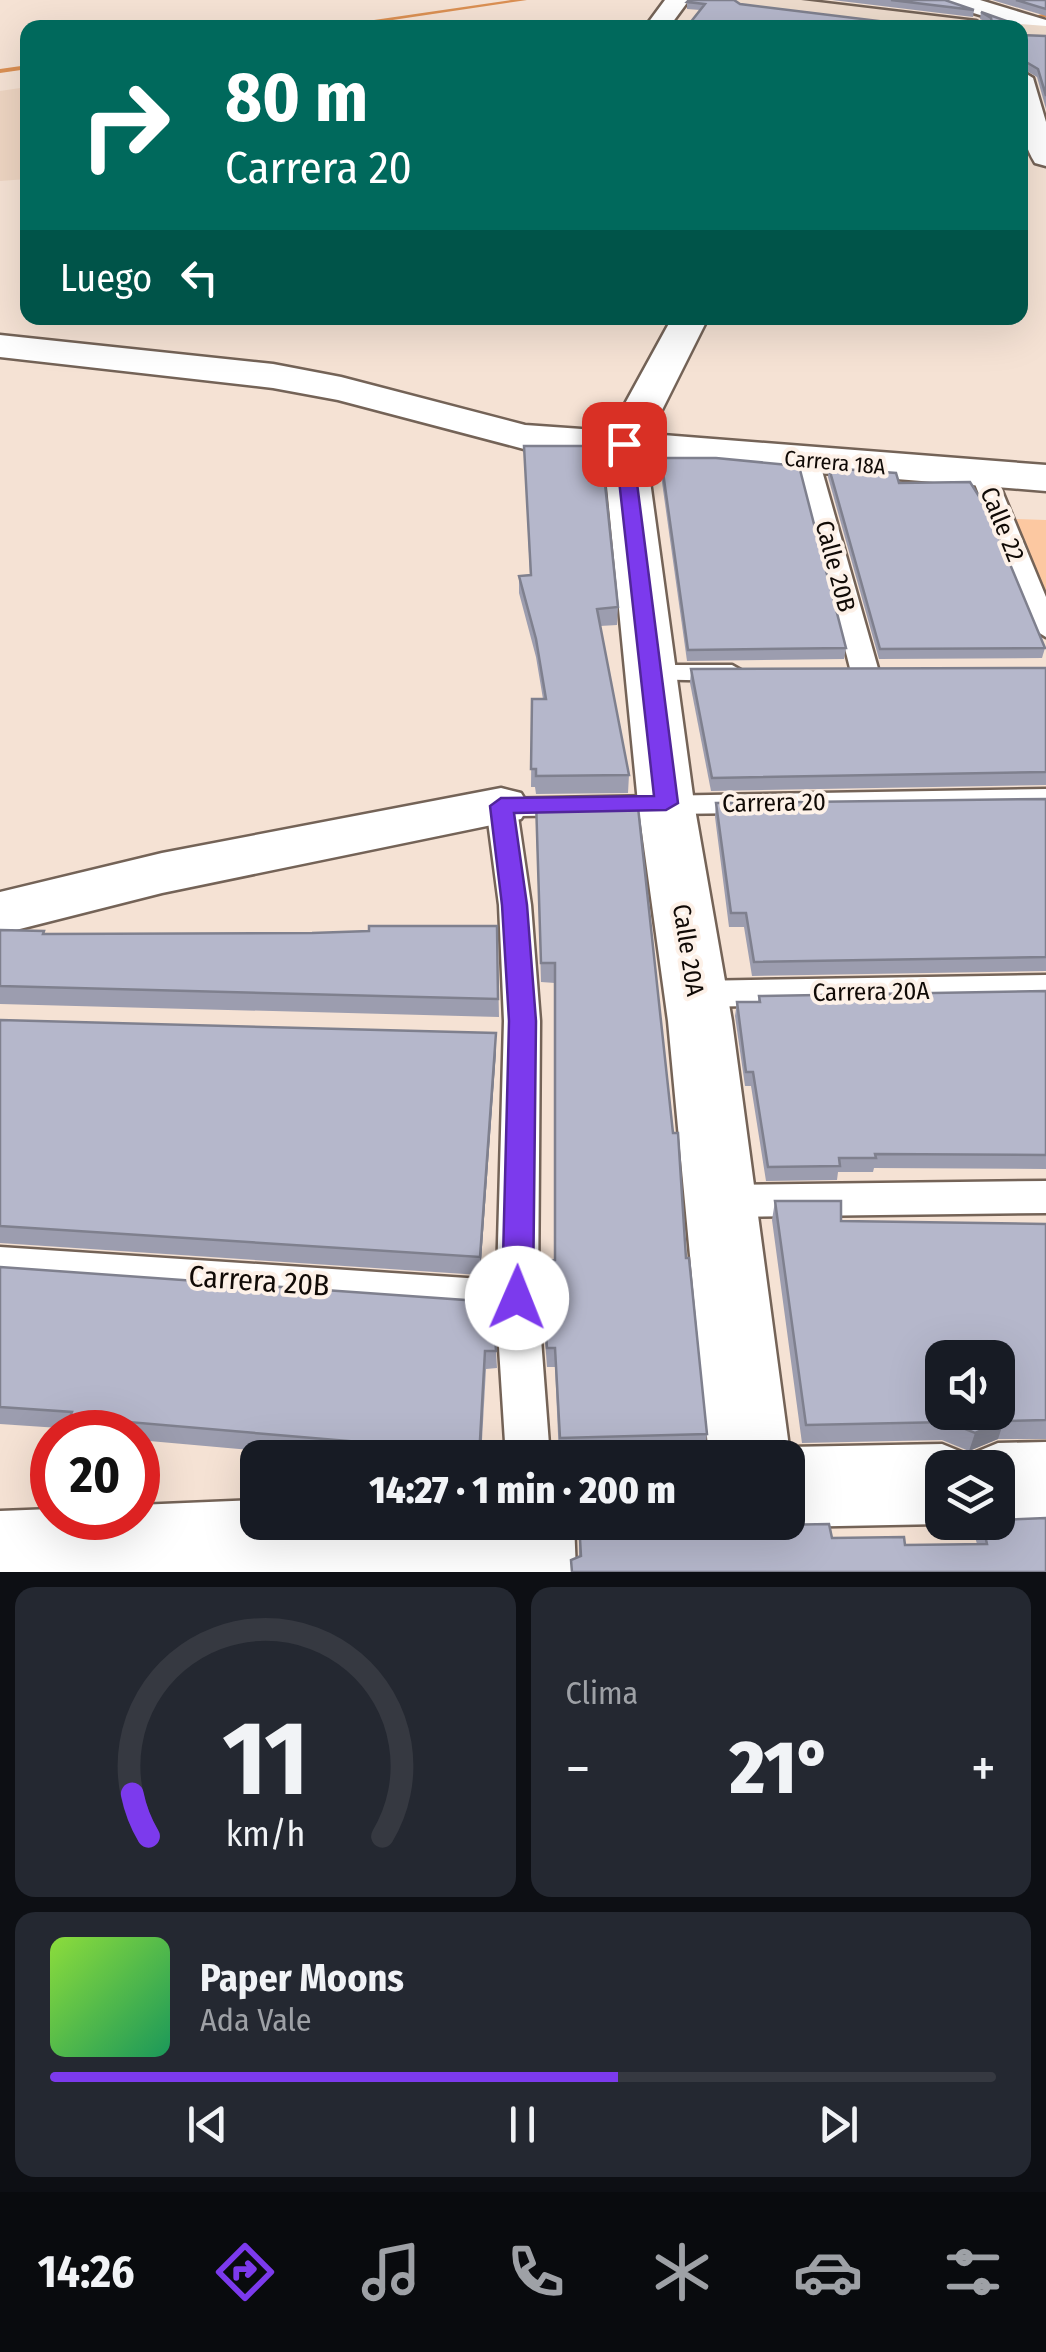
<!DOCTYPE html>
<html lang="es">
<head>
<meta charset="utf-8">
<style>
  body { margin:0; font-family:"Fira Sans Condensed",sans-serif; background:#242831; color:#f1f3f6; height:100vh; display:flex; flex-direction:column; font-size:38px; white-space:nowrap }
  * { box-sizing:border-box; margin:0 }
  p { font-size:32px; color:#9ea1a6 }
  .icon { flex:none; width:55px; height:55px; fill:none; stroke:currentColor; stroke-width:2; stroke-linecap:round; stroke-linejoin:round }
  .map { position:relative; height:1572px; overflow:hidden }
  .details { display:flex; flex-direction:column; gap:15px; padding:15px; background:#0d0f14; flex:1 }
  .details>* { flex:none }
  .guide { position:absolute; left:20px; top:20px; width:1008px; height:305px; border-radius:20px; box-shadow:0 10px 40px #0002; background:#00695c; color:#fff; overflow:hidden }
  .buttons { position:absolute; left:925px; top:1340px; display:grid; gap:20px }
  .buttons a { display:grid; place-items:center; width:90px; height:90px; border-radius:20px; background:#171b24; box-shadow:0 10px 40px #0002; font-size:50px }
  .speed { position:absolute; left:30px; top:1410px; display:flex; gap:20px; font-size:50px; font-weight:700; text-align:center }
  .speed>* { display:grid; place-content:center; width:130px; height:130px; border-radius:50%; background:#171b24; box-shadow:0 10px 40px #0002; line-height:1 }
  .speed .limit { border:15px solid #d22; background:#fff; color:#111 }
  .pin { position:absolute; display:grid; place-items:center; width:85px; height:85px; color:#fff; margin:-42px; border-radius:20px; box-shadow:0 5px 15px #0006 }
  .me { position:absolute; width:110px; margin:-55px; rotate:1deg; stroke-linejoin:round; filter:drop-shadow(0 0 8px #0008) }
  .turn { display:flex; align-items:center; gap:35px; height:210px; padding:0 40px; font-size:45px }
  .turn .icon { width:130px; height:130px; stroke-width:2.5 }
  .turn b { display:block; font-size:70px; line-height:85px }
  .then { display:flex; align-items:center; height:95px; padding:0 40px; background:#0003; gap:20px; font-size:38px }
  .big { font-size:75px; font-weight:800; line-height:1.1 }
  .details .card { flex:1; display:flex; flex-direction:column; justify-content:center; gap:15px; min-width:0; padding:0 35px; border-radius:20px; background:#242831 }
  .details .dial { align-items:center; gap:0 }
  .dial svg { height:260px; overflow:visible; fill:none; stroke:#363941; stroke-width:7; stroke-linecap:round; text-anchor:middle }
  .dial text { fill:#f1f3f6; stroke:none }
  .song { display:flex; align-items:center; gap:30px }
  .cover { width:120px; height:120px; border-radius:15px; background:linear-gradient(135deg,hsl(90 70% 55%),hsl(150 70% 35%)) }
  .played { height:10px; border-radius:5px; background:linear-gradient(90deg,#7c3aed 60%,#363941 60%) }
  .keys { display:flex; justify-content:space-around; direction:ltr }
  .heat { display:flex; justify-content:space-between; align-items:center; font-size:55px; direction:ltr }
  .details .tiles { flex:1; display:grid; gap:15px; grid-template-columns:1fr 1fr }
  .card:last-child { grid-column:span 2 }
  .trip { position:absolute; left:240px; top:1440px; width:565px; height:100px; border-radius:20px; background:#171b24; box-shadow:0 10px 40px #0002; font-weight:800; line-height:100px; text-align:center }
  .menu { display:flex; height:160px; justify-content:space-around; align-items:center; background:#090b0e; color:#9ea1a6 }
  .menu .icon { width:70px; height:70px }
  .menu .current { color:#7c3aed }
  .menu b { font-size:45px; color:#f1f3f6 }
  .map>svg:first-child { display:block }
  .built { fill:#eed5c2 }
  .green { fill:#fcc8a1 }
  .lines { fill:none; stroke-linecap:round; stroke-linejoin:round }
  .stream { fill:#db9053; fill-rule:evenodd }
  .lane-casing { stroke:#746357; stroke-width:5 }
  .street-casing { stroke:#746357; stroke-width:5 }
  .secondary-casing { stroke:#746357; stroke-width:5 }
  .lane { fill:#fff; fill-rule:evenodd }
  .street { fill:#fff; fill-rule:evenodd }
  .secondary { fill:#eddbcc; fill-rule:evenodd }
  .wall { fill:#9c9daf }
  .shaded-wall { fill:#7f808e }
  .building { fill:#b5b7cb; stroke:#7f808e; stroke-width:2.5; fill-rule:evenodd }
  .route { fill:#7c3aed; stroke:#51269a; stroke-width:2.5 }
  .labels { text-anchor:middle; stroke-width:8; stroke-linejoin:round; paint-order:stroke }
  .far-street-label { font-size:22px; fill:#100a06; stroke:#fdf1e8 }
  .street-label { font-size:25px; fill:#100a06; stroke:#fdf1e8 }
  .near-street-label { font-size:30px; fill:#100a06; stroke:#fdf1e8 }
</style>
</head>
<body>
<div class="map">
<svg width="1046" height="1572" viewBox="0 0 1046 1572">
  <rect width="100%" height="100%" fill="#f5e2d4"/>
  <path class="built" d="M27,87v92l-27,2v-90z"/>
  <path class="green" d="M1014,519l32,1v77z"/>
  <g class="lines">
    <g class="stream">
      <path d="M511,0h16l-188,28h-20z"/>
      <path d="M1046,13v4l-16,3 -3,-2z"/>
      <path d="M28,65v4l-28,4v-4z"/>
    </g>
    <defs>
      <g id="lane">
        <path d="M808,453l11,7 60,212 -4,6 -10,2 -14,-8 -54,-212z"/>
        <path d="M983,467l12,7 51,123v40l-13,-8 -62,-155z"/>
        <path d="M650,665h82l14,8 -14,8 -92,-2 -4,-6 4,-6z"/>
        <path d="M1046,789v20l-528,7 13,89 9,116 -2,278 12,159h-44l-9,-142 -497,-35v-34l497,33 7,-259 -5,-116 -13,-99 4,-7z"/>
        <path d="M1046,975v26l-350,6 -12,-4 -5,-9 5,-9 12,-4z"/>
        <path d="M1046,1181v32l-324,4 -14,-4 -6,-12 6,-12 14,-4z"/>
      </g>
      <g id="street">
        <path d="M665,0h24l-17,23 2,5h-25l-1,-5z"/>
        <path d="M943,0h37l66,20v15l-99,-30z"/>
        <path d="M1020,70l13,8 13,44v44l-11,-3c-18,-29 -15,-60 -15,-93z"/>
        <path d="M672,318h36l-58,116 396,31v26l-399,-32 47,344 38,218 57,426 153,-3 27,11 29,-12 48,-1v80l-48,1 -1,-1 1,-54h-56v54h4l-4,2 -154,3 -12,-5h12v-64h-79l-41,-437 -30,-218 -34,-347 -80,-7 -186,-49 -65,-12 -273,-31v-22l273,29 68,13 184,48 85,6z"/>
        <path d="M501,788l20,5 8,13 -8,13 -359,74 -162,41v-42l162,-39z"/>
        <path d="M258,1500v22h316l2,50h-576v-61l52,-2v9h86v-13z"/>
      </g>
      <g id="secondary">
        <path d="M728,0h73l175,21 12,7h-78l-170,-21z"/>
        <path d="M1020,24l26,2v14l-26,-2v-10h-10z"/>
      </g>
    </defs>
    <use href="#lane" class="lane-casing"/>
    <use href="#street" class="street-casing"/>
    <use href="#secondary" class="secondary-casing"/>
    <use href="#lane" class="lane"/>
    <use href="#street" class="street"/>
    <use href="#secondary" class="secondary"/>
  </g>
  <g class="wall">
    <path d="M832,0h113l29,10 -1,7z"/>
    <path d="M992,0h54v16z"/>
    <path d="M687,2l53,2 171,21 77,-2 -8,-4 1,-7 37,13 -332,3 14,-18 -13,-1z"/>
    <path d="M1021,35l25,1v73l-9,-32 -17,-10z"/>
    <path d="M524,446l94,161 -1,18 -17,1 29,149 -1,18 -92,1 -1,-7h-4l1,-88h11l-7,-42 -17,-64v-17l11,-1z"/>
    <path d="M661,458l185,190 -2,11 -157,2 -27,-193z"/>
    <path d="M829,468l70,15 146,165 -3,10 -163,1 -51,-182z"/>
    <path d="M1046,668v117l-335,6 -21,-108 1,-14z"/>
    <path d="M1046,799v172l-294,5 -8,-49h-15l-14,-110 1,-14z"/>
    <path d="M536,820l150,438 21,176 -2,18 -146,5 -4,-90h-8l-5,-68v-38l13,-1v-277l-14,-1z"/>
    <path d="M497,926l2,91 -499,-13v-74l45,4 267,-1z"/>
    <path d="M1046,991v178l-172,-1 -1,4h-35l-1,8 -71,1 -15,-95h-6l-10,-70 2,-14h21l1,-6z"/>
    <path d="M0,1020l496,32 -16,223 -480,-32z"/>
    <path d="M775,1201l66,20 205,3v215h-48l-29,12 -27,-11 -140,3 -30,-223z"/>
    <path d="M0,1267l496,84 1,17 -11,1 -5,89h-142l-201,-18v-8h-63l-1,-3 -74,-5z"/>
    <path d="M579,1522l50,6 203,10 73,7 72,-1 -2,-7 7,-15 64,50h-475v-12l8,-4z"/>
  </g>
  <g class="shaded-wall">
    <path d="M496,1033v19l-16,223v-18z"/>
    <path d="M485,1351l-4,107h-2z"/>
    <path d="M1004,1421l-6,18 -29,12 6,-18z"/>
  </g>
  <g class="building">
    <path d="M689,0h45l6,4 171,21 81,-2 -1,-5 -10,-6 37,13 1,3h-333l19,-24 -18,-2z"/>
    <path d="M891,0h54l29,10z"/>
    <path d="M1016,0h30v9z"/>
    <path d="M1020,32l1,3 25,1v60l-8,-27 -17,-10 -1,11z"/>
    <path d="M524,446h77l17,161 -21,2 32,166 -93,1v-7h-5l1,-70h14l-10,-60 -17,-63 12,-1z"/>
    <path d="M661,458h55l83,8 47,182 -158,2z"/>
    <path d="M829,468l67,5 3,10 71,-1 17,27 58,139 -165,1z"/>
    <path d="M1046,668v104l-334,6 -21,-109z"/>
    <path d="M631,799l1,8h6l35,326h5l8,125h3l18,176 -147,4 -5,-90h-8l-5,-69v-18l13,-1v-297h-14l-5,-163z"/>
    <path d="M1046,799v158l-292,5 -8,-49h-15l-15,-110z"/>
    <path d="M369,926h128l1,73 -498,-13v-56l44,1 -1,3 269,-1 57,-2z"/>
    <path d="M1046,991v164l-171,-1 1,4h-37l1,8 -72,1 -15,-95h-7l-9,-70h23l-1,-6z"/>
    <path d="M0,1020l496,13 -16,224 -480,-31z"/>
    <path d="M775,1201h66v20l205,3v196l-42,1 -29,12 -27,-11 -142,3zM942,1358h56v54h-56z"/>
    <path d="M0,1267l493,35 3,49h-11l-6,107h-86l1,-13 -324,-28 2,-5 -72,-5z"/>
    <path d="M1046,1518v54h-474l-1,-12 10,-4 -2,-34h50v6l200,-4 3,14 72,-1 1,8 82,-1 -5,-22h16v-2z"/>
  </g>
  <path class="route" d="M624,439l8,5 46,359 -12,7 -152,3 13,92 9,116 -3,277 -5,10 -11,4 -11,-4 -4,-10 7,-277 -7,-116 -12,-99 11,-8 153,-2 -39,-352z"/>
  <g class="labels">
    <g class="far-street-label">
      <text transform="translate(835 462) rotate(5)" y="8">Carrera 18A</text>
    </g>
    <g class="street-label">
      <text transform="translate(1003 524) rotate(68)" y="9">Calle 22</text>
      <text transform="translate(836 566) rotate(75)" y="9">Calle 20B</text>
      <text transform="translate(774 802) rotate(-1)" y="9">Carrera 20</text>
      <text transform="translate(689 950) rotate(81)" y="9">Calle 20A</text>
      <text transform="translate(871 991) rotate(-1)" y="9">Carrera 20A</text>
    </g>
    <g class="near-street-label">
      <text transform="translate(259 1281) rotate(4)" y="10">Carrera 20B</text>
    </g>
  </g>
</svg>
<div class="buttons">
<a><svg class="icon" aria-label="sound" viewBox="0 0 24 24"><path d="M4 9h4l5-4v14l-5-4H4zM17 9q2 3 0 6"/></svg></a>
<a><svg class="icon" aria-label="layers" viewBox="0 0 24 24"><path d="M12 4l9 5-9 5-9-5zM3 14l9 5 9-5"/></svg></a>
</div>
<div class="speed"><div class="limit">20</div></div>
<div class="pin" style="left:624px;top:444px;background:#d93025"><svg class="icon" aria-label="arrive" viewBox="0 0 24 24"><path d="M6 21V4h12l-3 4 3 4H6"/></svg></div>
<svg class="me" style="left:517px;top:1298px" viewBox="-20 -20 40 40"><circle r="19" fill="#fff"/><path d="M0-13L10 11 0 6-10 11z" fill="#7c3aed"/></svg>
<div class="trip">14:27 · 1 min · 200 m</div>
<div class="guide">
<div class="turn"><svg class="icon" aria-label="right" viewBox="0 0 24 24"><path d="M7 20v-9h11M14 6l5 5-5 5"/></svg><div><b>80 m</b>Carrera 20</div></div>
<div class="then">Luego<svg class="icon" aria-label="left" viewBox="0 0 24 24"><path d="M17 20v-9H6M10 6l-5 5 5 5"/></svg></div>
</div>
</div>
<section class="details">
<div class="tiles">
<div class="card dial"><svg viewBox="0 0 100 80">
<path d="M14 69A42 42 0 1 1 86 69"/>
<path d="M14 69A42 42 0 0 1 9 56" stroke="#7c3aed"/>
<text x="50" y="56" font-size="32" font-weight="700">11</text>
<text x="50" y="72" font-size="11">km/h</text>
</svg></div>
<div class="card"><p>Clima</p>
<div class="heat"><a>−</a><b class="big">21°</b><a>+</a></div>
</div>
<div class="card">
<div class="song"><i class="cover"></i><div><b>Paper Moons</b><p>Ada Vale</p></div></div>
<div class="played"></div>
<div class="keys"><svg class="icon" aria-label="previous" viewBox="0 0 24 24"><path d="M18 5L8 12l10 7zM5 5v14"/></svg><svg class="icon" aria-label="pause" viewBox="0 0 24 24"><path d="M8 5v14M16 5v14"/></svg><svg class="icon" aria-label="next" viewBox="0 0 24 24"><path d="M6 5l10 7-10 7zM19 5v14"/></svg></div>
</div>
</div>
</section>
<nav class="menu">
<b>14:26</b>
<svg class="icon current" aria-label="directions" viewBox="0 0 24 24"><path d="M12 3l9 9-9 9-9-9zM9 14v-3h6M13 9l2 2-2 2"/></svg>
<svg class="icon" aria-label="music" viewBox="0 0 24 24"><path d="M9 18V5l10-2v13"/><circle cx="6" cy="18" r="3"/><circle cx="16" cy="16" r="3"/></svg>
<svg class="icon" aria-label="phone" viewBox="0 0 24 24"><path d="M5 4h4l2 5-3 2q2 4 5 5l2-3 5 2v4C11 20 4 13 5 4z"/></svg>
<svg class="icon" aria-label="climate" viewBox="0 0 24 24"><path d="M12 3v18M4 7l16 10M4 17L20 7"/></svg>
<svg class="icon" aria-label="car" viewBox="0 0 24 24"><path d="M5 17H2v-5l4-1 3-4h7l3 4 3 1v5h-3M9 17h6M6 11h13"/><circle cx="7" cy="17" r="2"/><circle cx="17" cy="17" r="2"/></svg>
<svg class="icon" aria-label="filters" viewBox="0 0 24 24"><path d="M4 7h16M4 17h16"/><circle cx="9" cy="7" r="2"/><circle cx="15" cy="17" r="2"/></svg>
</nav>
</body>
</html>
